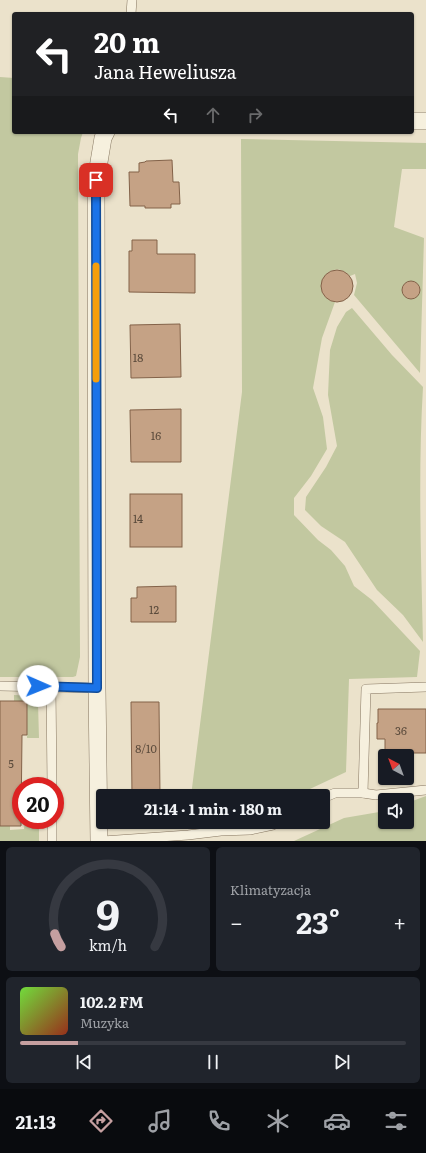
<!DOCTYPE html>
<html lang="pl">
<head>
<meta charset="utf-8">
<style>
  body { margin:0; font-family:Literata,serif; background:#20242c; color:#f1f3f6; height:100vh; display:flex; flex-direction:column; font-size:15px; white-space:nowrap }
  * { box-sizing:border-box; margin:0 }
  p { font-size:13px; color:#9ea1a6 }
  .icon { flex:none; width:22px; height:22px; fill:none; stroke:currentColor; stroke-width:2; stroke-linecap:round; stroke-linejoin:round }
  .map { position:relative; height:841px; overflow:hidden }
  .details { display:flex; flex-direction:column; gap:6px; padding:6px; background:#0d0f14; flex:1 }
  .details>* { flex:none }
  .top-card { position:absolute; left:12px; top:12px; width:402px; height:122px; border-radius:4px; box-shadow:0 1px 3px #0004; background:#202124; color:#fff; overflow:hidden }
  .needle { width:26px; rotate:319deg }
  .fabs { position:absolute; left:378px; top:749px; display:grid; gap:8px }
  .fabs a { display:grid; place-items:center; width:36px; height:36px; border-radius:4px; background:#171b24; box-shadow:0 1px 3px #0004; font-size:20px }
  .speed { position:absolute; left:12px; top:777px; display:flex; gap:8px; font-size:20px; font-weight:700; text-align:center }
  .speed>* { display:grid; place-content:center; width:52px; height:52px; border-radius:50%; background:#171b24; box-shadow:0 1px 3px #0004; line-height:1 }
  .speed .limit { border:6px solid #d22; background:#fff; color:#111 }
  .pin { position:absolute; display:grid; place-items:center; width:34px; height:34px; color:#fff; margin:-17px; border-radius:8px; box-shadow:0 2px 6px #0006 }
  .me { position:absolute; width:44px; margin:-22px; rotate:91deg; stroke-linejoin:round; filter:drop-shadow(0 0 3px #0008) }
  .turn { display:flex; align-items:center; gap:14px; height:84px; padding:0 16px; font-size:18px }
  .turn .icon { width:52px; height:52px; stroke-width:2.5 }
  .turn b { display:block; font-size:28px; line-height:34px }
  .lanes { display:flex; align-items:center; height:38px; padding:0 16px; background:#0003; justify-content:center; gap:20px; direction:ltr }
  .lanes .off { opacity:.35 }
  .big { font-size:30px; font-weight:700; line-height:1.1 }
  .details .widget { flex:1; display:flex; flex-direction:column; justify-content:center; gap:6px; min-width:0; padding:0 14px; border-radius:6px; background:#20242c }
  .details .dial { align-items:center; gap:0 }
  .dial svg { height:104px; overflow:visible; fill:none; stroke:#363941; stroke-width:7; stroke-linecap:round; text-anchor:middle }
  .dial text { fill:#f1f3f6; stroke:none }
  .song { display:flex; align-items:center; gap:12px }
  .cover { width:48px; height:48px; border-radius:6px; background:linear-gradient(135deg,hsl(100 70% 55%),hsl(10 70% 35%)) }
  .played { height:4px; border-radius:2px; background:linear-gradient(90deg,#c59fa0 15%,#363941 15%) }
  .keys { display:flex; justify-content:space-around; direction:ltr }
  .heat { display:flex; justify-content:space-between; align-items:center; font-size:22px; direction:ltr }
  .details .tiles { flex:1; display:grid; gap:6px; grid-template-columns:1fr 1fr }
  .widget:last-child { grid-column:span 2 }
  .trip { position:absolute; left:96px; top:789px; width:234px; height:40px; border-radius:4px; background:#171b24; box-shadow:0 1px 3px #0004; font-weight:700; line-height:40px; text-align:center }
  .tabs { display:flex; height:64px; justify-content:space-around; align-items:center; background:#090b0e; color:#9ea1a6 }
  .tabs .icon { width:28px; height:28px }
  .tabs .selected { color:#c59fa0 }
  .tabs b { font-size:18px; color:#f1f3f6 }
  .map>svg:first-child { display:block }
  .green { fill:#c2c8a0 }
  .building { fill:#c5a285; stroke:#836249 }
  .lines { fill:none; stroke-linecap:round; stroke-linejoin:round }
  .service-casing { stroke:#867661; stroke-width:10 }
  .minor-casing { stroke:#867661; stroke-width:18 }
  .service { stroke:#f6f0de; stroke-width:9 }
  .minor { stroke:#f6f0de; stroke-width:17 }
  .route-casing { stroke:#114b97; stroke-width:10 }
  .route { stroke:#1a73e8; stroke-width:7 }
  .slow { stroke:#f59e0b; stroke-width:7 }
  .labels { text-anchor:middle; stroke-width:3; stroke-linejoin:round; paint-order:stroke }
  .number-label { font-size:11px; fill:#5b4b3c }
</style>
</head>
<body>
<div class="map">
<svg width="426" height="841" viewBox="0 0 426 841">
  <rect width="100%" height="100%" fill="#ebe2cb"/>
  <g class="green">
    <path d="M0,77l14,1v54h69l-2,6 -3,16 2,503 -4,19 -3,1h-73z"/>
    <path d="M241,139l185,4v26h-24l-8,58 30,11 -4,135 -66,-78 3,-12 -2,-9 -5,2c-22,-22 -44,19 -15,26l-13,36 -9,50 10,29 4,32 -16,27 -17,22v17l24,25 13,10 14,16 9,20 18,14 48,51 -3,26 -68,2 -3,93 -51,24h-104l51,-404z"/>
    <path d="M352,308l40,47 31,32c-5,85 -2,170 0,255l-20,-27 -26,-25 -32,-48 -24,-16 -16,-16 1,-13 20,-30 11,-21 -9,-51 2,-45 7,-23 9,-15z"/>
    <path d="M14,695l18,1 6,7 1,35h-12v-37h-13z"/>
    <path d="M426,796v45h-132l50,-23 41,-7v11h22v-19z"/>
    <path d="M25,820h14v21h-39v-15h10v4l14,-1z"/>
  </g>
  <g class="building">
    <path d="M172,160l1,22h6l1,22h-9v4h-26v-2h-15l-1,-34h10v-9l6,-1 1,-1z"/>
    <path d="M132,240h25v14h38v39l-66,-1v-41h3z"/>
    <circle cx="337" cy="286" r="16"/>
    <circle cx="411" cy="290" r="9"/>
    <path d="M180,324l1,53 -50,1 -1,-53z"/>
    <path d="M181,409v53h-50l-1,-52z"/>
    <rect x="130" y="494" width="52" height="53"/>
    <path d="M176,586v36h-45v-24h6v-11z"/>
    <path d="M0,701h27v34h-5l-1,91h-21z"/>
    <path d="M131,702h28l1,94h-28z"/>
    <path d="M378,709h48v44h-41v-14h-8v-16h1z"/>
  </g>
  <g class="lines">
    <defs>
      <g id="service">
        <path d="M131,14l1,-14"/>
        <path d="M0,686l97,2"/>
        <path d="M51,686l1,100"/>
        <path d="M363,793l3,-104 60,-2"/>
        <path d="M323,798l12,-5h28l13,2 50,-5"/>
        <path d="M52,820v21"/>
        <path d="M103,841l85,-6 33,-4 29,-1 23,-5 5,-3"/>
      </g>
      <g id="minor">
        <path d="M412,121h14"/>
        <path d="M99,841l-2,-153 -1,-508 7,-42 3,-6"/>
      </g>
    </defs>
    <use href="#service" class="service-casing"/>
    <use href="#minor" class="minor-casing"/>
    <use href="#service" class="service"/>
    <use href="#minor" class="minor"/>
  </g>
  <g class="lines">
    <defs>
      <path id="route" d="M38,686l59,2 -1,-508"/>
    </defs>
    <use href="#route" class="route-casing"/>
    <use href="#route" class="route"/>
    <path class="slow" d="M96,266v113"/>
  </g>
  <g class="labels">
    <g class="number-label">
      <text x="138" y="362">18</text>
      <text x="156" y="440">16</text>
      <text x="138" y="523">14</text>
      <text x="154" y="614">12</text>
      <text x="401" y="735">36</text>
      <text x="146" y="753">8/10</text>
      <text x="11" y="768">5</text>
    </g>
  </g>
</svg>
<div class="fabs">
<a><svg class="needle" viewBox="-14 -14 28 28"><path d="M0-13l5 13h-10z" fill="#e53935"/><path d="M0 13l5-13h-10z" fill="#9ea1a6"/></svg></a>
<a><svg class="icon" aria-label="sound" viewBox="0 0 24 24"><path d="M4 9h4l5-4v14l-5-4H4zM17 9q2 3 0 6"/></svg></a>
</div>
<div class="speed"><div class="limit">20</div></div>
<div class="pin" style="left:96px;top:180px;background:#d93025"><svg class="icon" aria-label="arrive" viewBox="0 0 24 24"><path d="M6 21V4h12l-3 4 3 4H6"/></svg></div>
<svg class="me" style="left:38px;top:686px" viewBox="-20 -20 40 40"><circle r="19" fill="#fff"/><path d="M0-13L10 11 0 6-10 11z" fill="#1a73e8"/></svg>
<div class="trip">21:14 · 1 min · 180 m</div>
<div class="top-card">
<div class="turn"><svg class="icon" aria-label="left" viewBox="0 0 24 24"><path d="M17 20v-9H6M10 6l-5 5 5 5"/></svg><div><b>20 m</b>Jana Heweliusza</div></div>
<div class="lanes"><svg class="icon" aria-label="left" viewBox="0 0 24 24"><path d="M17 20v-9H6M10 6l-5 5 5 5"/></svg><svg class="icon off" aria-label="ahead" viewBox="0 0 24 24"><path d="M12 20V5M6 11l6-6 6 6"/></svg><svg class="icon off" aria-label="right" viewBox="0 0 24 24"><path d="M7 20v-9h11M14 6l5 5-5 5"/></svg></div>
</div>
</div>
<section class="details">
<div class="tiles">
<div class="widget dial"><svg viewBox="0 0 100 80">
<path d="M14 69A42 42 0 1 1 86 69"/>
<path d="M14 69A42 42 0 0 1 9 59" stroke="#c59fa0"/>
<text x="50" y="56" font-size="32" font-weight="700">9</text>
<text x="50" y="72" font-size="11">km/h</text>
</svg></div>
<div class="widget"><p>Klimatyzacja</p>
<div class="heat"><a>−</a><b class="big">23°</b><a>+</a></div>
</div>
<div class="widget">
<div class="song"><i class="cover"></i><div><b>102.2 FM</b><p>Muzyka</p></div></div>
<div class="played"></div>
<div class="keys"><svg class="icon" aria-label="previous" viewBox="0 0 24 24"><path d="M18 5L8 12l10 7zM5 5v14"/></svg><svg class="icon" aria-label="pause" viewBox="0 0 24 24"><path d="M8 5v14M16 5v14"/></svg><svg class="icon" aria-label="next" viewBox="0 0 24 24"><path d="M6 5l10 7-10 7zM19 5v14"/></svg></div>
</div>
</div>
</section>
<nav class="tabs">
<b>21:13</b>
<svg class="icon selected" aria-label="directions" viewBox="0 0 24 24"><path d="M12 3l9 9-9 9-9-9zM9 14v-3h6M13 9l2 2-2 2"/></svg>
<svg class="icon" aria-label="music" viewBox="0 0 24 24"><path d="M9 18V5l10-2v13"/><circle cx="6" cy="18" r="3"/><circle cx="16" cy="16" r="3"/></svg>
<svg class="icon" aria-label="phone" viewBox="0 0 24 24"><path d="M5 4h4l2 5-3 2q2 4 5 5l2-3 5 2v4C11 20 4 13 5 4z"/></svg>
<svg class="icon" aria-label="climate" viewBox="0 0 24 24"><path d="M12 3v18M4 7l16 10M4 17L20 7"/></svg>
<svg class="icon" aria-label="car" viewBox="0 0 24 24"><path d="M5 17H2v-5l4-1 3-4h7l3 4 3 1v5h-3M9 17h6M6 11h13"/><circle cx="7" cy="17" r="2"/><circle cx="17" cy="17" r="2"/></svg>
<svg class="icon" aria-label="filters" viewBox="0 0 24 24"><path d="M4 7h16M4 17h16"/><circle cx="9" cy="7" r="2"/><circle cx="15" cy="17" r="2"/></svg>
</nav>
</body>
</html>
